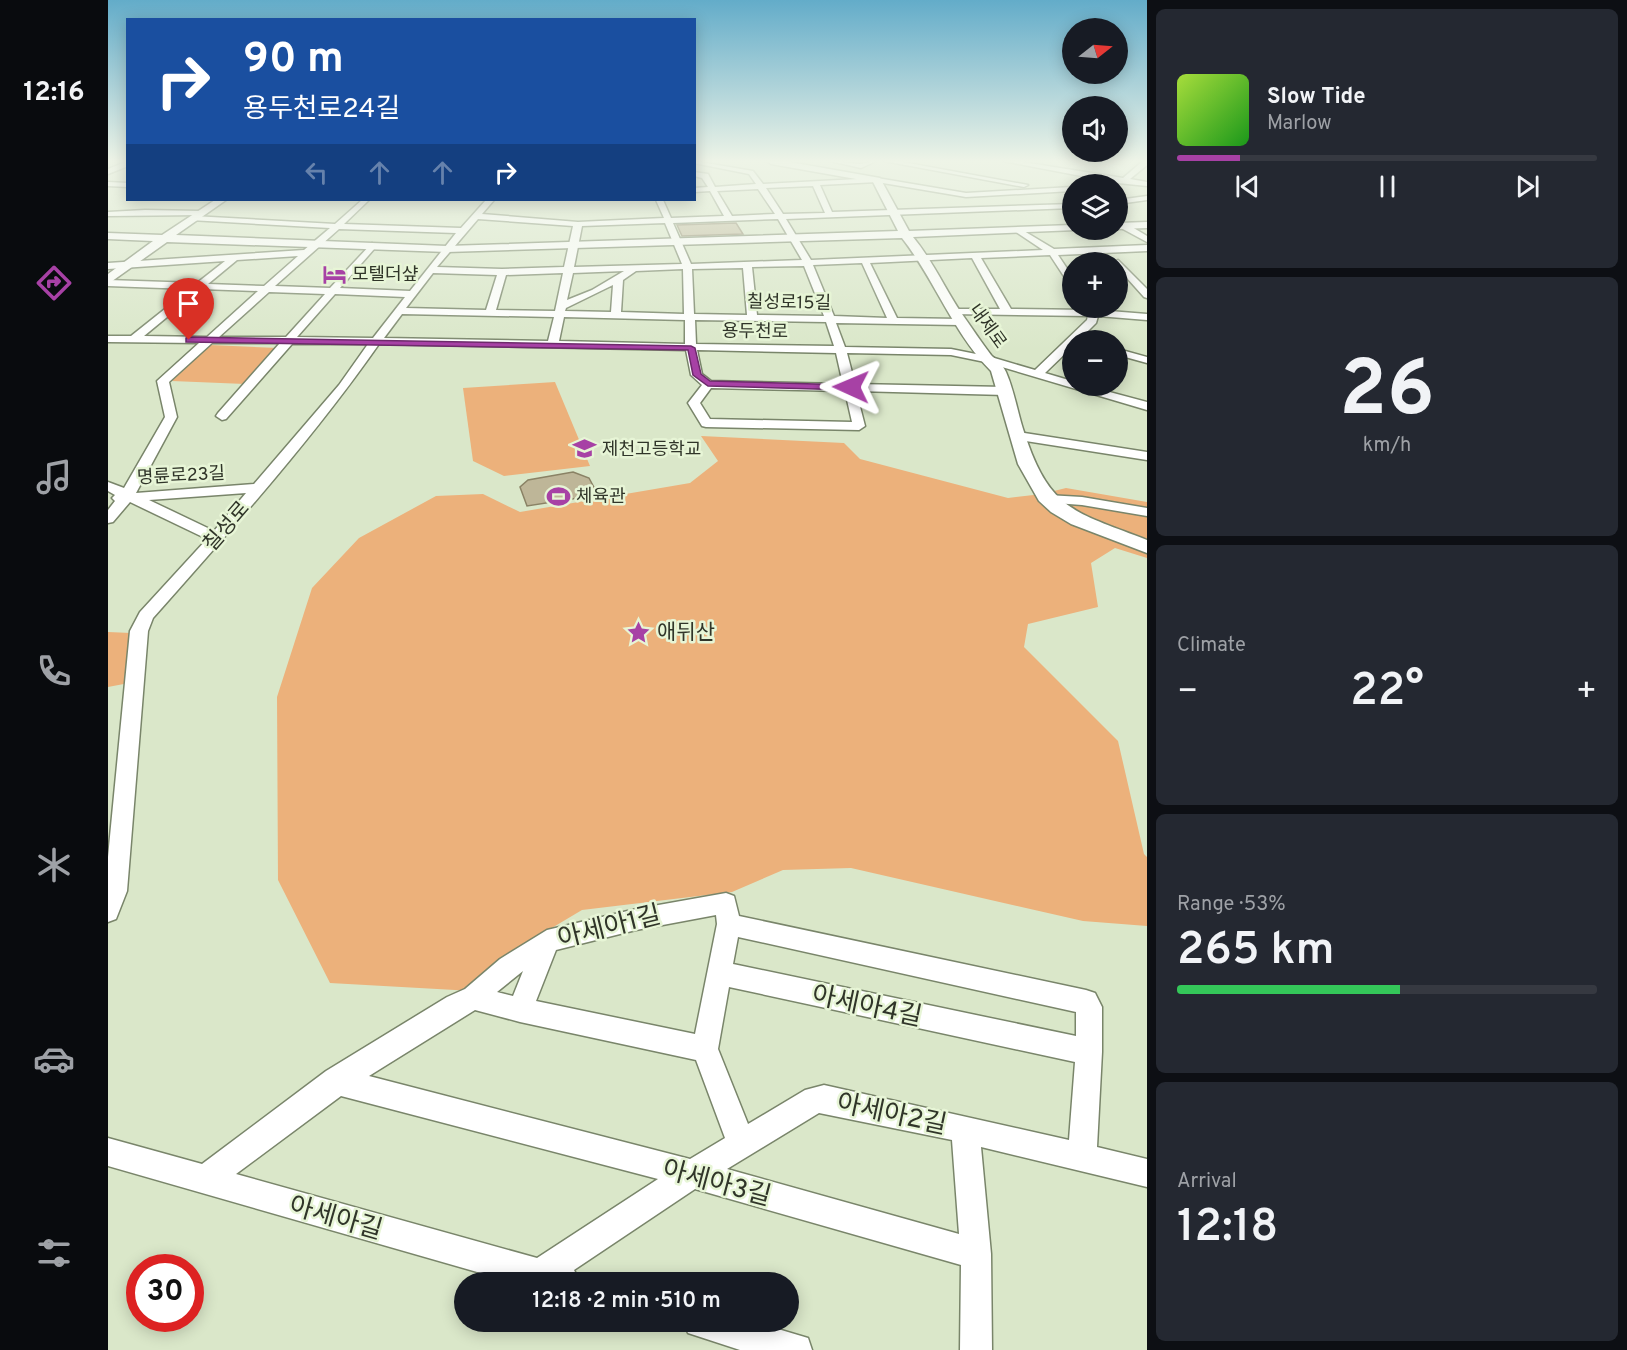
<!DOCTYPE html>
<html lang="en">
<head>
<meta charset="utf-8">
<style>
  body { margin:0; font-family:Overpass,"Noto Sans KR",sans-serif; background:#242831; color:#f1f3f6; height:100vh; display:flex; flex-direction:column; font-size:22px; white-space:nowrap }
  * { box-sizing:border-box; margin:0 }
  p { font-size:20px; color:#9ea1a6 }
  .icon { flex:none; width:33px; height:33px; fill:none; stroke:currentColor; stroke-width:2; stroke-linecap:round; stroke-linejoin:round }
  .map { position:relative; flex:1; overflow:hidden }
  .drawer { display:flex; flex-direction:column; gap:9px; padding:9px; background:#0d0f14; width:480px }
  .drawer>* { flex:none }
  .hud { position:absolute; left:18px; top:18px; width:570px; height:183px; border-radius:0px; box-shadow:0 3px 15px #0003; background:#1a4fa0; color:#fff; overflow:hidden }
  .needle { width:39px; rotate:73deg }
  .controls { position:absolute; left:954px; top:18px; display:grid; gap:12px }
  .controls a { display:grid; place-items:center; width:66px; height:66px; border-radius:50%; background:#171b24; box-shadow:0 3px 15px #0003; font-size:30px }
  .speed { position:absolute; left:18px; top:1254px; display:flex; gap:12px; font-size:30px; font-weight:700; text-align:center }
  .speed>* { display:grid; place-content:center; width:78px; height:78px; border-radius:50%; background:#171b24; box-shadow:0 3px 15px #0003; line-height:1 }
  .speed .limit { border:9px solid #d22; background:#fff; color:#111 }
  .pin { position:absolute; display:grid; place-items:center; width:51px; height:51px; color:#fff; margin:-62px -26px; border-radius:50% 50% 50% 0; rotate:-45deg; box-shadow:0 0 6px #0007 }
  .pin .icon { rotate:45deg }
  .me { position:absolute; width:66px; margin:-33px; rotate:271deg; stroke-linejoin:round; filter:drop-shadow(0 0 4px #0008) }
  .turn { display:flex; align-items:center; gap:21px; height:126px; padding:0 18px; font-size:27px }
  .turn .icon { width:78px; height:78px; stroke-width:2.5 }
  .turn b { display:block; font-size:42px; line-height:51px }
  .lanes { display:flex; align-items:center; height:57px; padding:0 18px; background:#0003; justify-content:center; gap:30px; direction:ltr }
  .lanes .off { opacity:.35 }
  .big { font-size:45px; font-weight:600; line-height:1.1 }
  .drawer .card { flex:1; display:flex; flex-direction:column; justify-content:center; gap:9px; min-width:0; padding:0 21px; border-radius:9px; background:#242831 }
  .drawer .dial { align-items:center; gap:0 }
  .dial b { font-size:78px; line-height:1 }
  .song { display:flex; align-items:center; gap:18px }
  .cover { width:72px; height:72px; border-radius:9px; background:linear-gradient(135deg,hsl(80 70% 55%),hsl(120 70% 35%)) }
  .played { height:6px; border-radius:3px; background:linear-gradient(90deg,#a741a5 15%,#363941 15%) }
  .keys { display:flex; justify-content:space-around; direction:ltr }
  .heat { display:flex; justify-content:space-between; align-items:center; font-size:33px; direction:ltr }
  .charge { height:9px; border-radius:4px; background:linear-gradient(90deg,#34c759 53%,#363941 0) }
  .trip { position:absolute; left:346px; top:1272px; width:345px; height:60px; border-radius:30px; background:#171b24; box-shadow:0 3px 15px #0003; font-weight:600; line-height:60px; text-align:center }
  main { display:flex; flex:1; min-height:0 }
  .menu { display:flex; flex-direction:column; width:108px; justify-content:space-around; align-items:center; background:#090b0e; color:#9ea1a6 }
  .menu .icon { width:42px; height:42px }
  .menu .current { color:#a741a5 }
  .menu b { font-size:27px; color:#f1f3f6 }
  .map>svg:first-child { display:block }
  .green { fill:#ecb17b }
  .building { fill:#beb698; stroke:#8a8265; stroke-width:1.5 }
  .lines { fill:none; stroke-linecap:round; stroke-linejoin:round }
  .street-casing { stroke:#79856a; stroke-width:3 }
  .secondary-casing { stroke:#79856a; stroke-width:3 }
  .street { fill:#fff; fill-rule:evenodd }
  .secondary { fill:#fff; fill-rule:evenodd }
  .route { fill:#a741a5; stroke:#6d2a6b; stroke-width:1.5 }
  .labels { text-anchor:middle; stroke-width:5; stroke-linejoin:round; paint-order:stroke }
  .far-poi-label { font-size:18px; fill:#303529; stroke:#e7f5d6; text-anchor:start }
  .far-street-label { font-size:18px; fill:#303529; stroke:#e7f5d6 }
  .street-label { font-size:21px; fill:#303529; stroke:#e7f5d6 }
  .poi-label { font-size:21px; fill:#303529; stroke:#e7f5d6; text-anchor:start }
  .near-street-label { font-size:26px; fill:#303529; stroke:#e7f5d6 }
</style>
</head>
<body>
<main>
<nav class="menu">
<b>12:16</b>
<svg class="icon current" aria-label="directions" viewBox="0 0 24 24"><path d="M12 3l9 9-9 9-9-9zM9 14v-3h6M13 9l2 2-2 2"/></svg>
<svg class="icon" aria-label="music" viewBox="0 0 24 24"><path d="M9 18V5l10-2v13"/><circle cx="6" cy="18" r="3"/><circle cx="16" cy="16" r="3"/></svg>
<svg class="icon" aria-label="phone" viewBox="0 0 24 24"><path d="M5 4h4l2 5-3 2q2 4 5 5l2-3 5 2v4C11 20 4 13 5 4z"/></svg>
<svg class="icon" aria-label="climate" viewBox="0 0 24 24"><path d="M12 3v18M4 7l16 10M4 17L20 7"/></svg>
<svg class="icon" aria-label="car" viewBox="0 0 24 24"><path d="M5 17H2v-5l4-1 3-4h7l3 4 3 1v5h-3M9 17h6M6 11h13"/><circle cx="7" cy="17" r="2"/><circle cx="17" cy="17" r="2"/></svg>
<svg class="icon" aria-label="filters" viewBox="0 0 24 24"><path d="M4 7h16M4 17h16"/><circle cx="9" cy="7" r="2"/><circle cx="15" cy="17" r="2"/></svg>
</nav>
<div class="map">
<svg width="1039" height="1350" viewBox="0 0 1039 1350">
  <rect width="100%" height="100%" fill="#dae7c9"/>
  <g class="green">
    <path d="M102,345l68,3 -33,36 -73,-3z"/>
    <path d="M447,382l35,84 -86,10 -31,-15 -10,-73z"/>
    <path d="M593,436l143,7 16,16 148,39 34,-4 24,-6 81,14v56l-32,-10 -24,15 7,44 -70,17 -4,23 94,94 26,113 3,3v69l-64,-5 -232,-53 -68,2 -51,22 -150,18 -42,25 -67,56 -143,-8 -52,-103 -1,-183 35,-109 47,-50 77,-42 47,-2 37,18 170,-29 28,-22z"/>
    <path d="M0,632l23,1 -2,50 -21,4z"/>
  </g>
  <g class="building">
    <path d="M628,223l7,11 -61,2 -5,-11z"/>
    <path d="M465,472l16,6 9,17 -71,11 -7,-19 8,-7z"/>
  </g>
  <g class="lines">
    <defs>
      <g id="street">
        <path d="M20,161v5l-20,8v-5z"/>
        <path d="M586,161l59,10 10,13 114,-6 89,15 106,-6v4l-106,6 -89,-15 -57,3 12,27 240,-8v4l-286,11 25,41 232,-10 -27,-18 -1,-2 4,-2 35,21 93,-4v6l-89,4 14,21v9l-3,-1 -19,-29 -69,3 30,51 76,1 -1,-2h10l1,2 50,4v6l-49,-4 -2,7 -17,17h-7v7l-27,26 27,8v5h15l60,16v8l-162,-48 -34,-7 -104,-2 8,31 150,3 6,4 -6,4 -149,-4 9,35 -6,4 -153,-3 -4,-1 -14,-23 14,-18 -11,-10 -5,-25 -307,-6c-68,97 -148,186 -226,274l-5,13 -21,260 -11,28 -8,3v-65l22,-226 10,-19 67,-73 -77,-37 -17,20 -5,1v-13l7,-9 -3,-3 3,-3 -7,-4v-9l16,6 41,-71 -8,-36 42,-38 -91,-1v-6h23l59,-47 -82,-3v-6l89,3 28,-22 -117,8v-6l196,-13 26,-22 -140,-8 -1,-2 4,-2 142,8 27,-24h7l-25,24 117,4 25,-28h8l-12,14 96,8 86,-4 -8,-18h7l8,18 53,-2 -14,-25 -16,1v-4l14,-1 -6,-9 -8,-2v-4l14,2 7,13 41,-3 -7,-10 -55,-11zM705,186l12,27 -42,1 -17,-26zM650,189l17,25 -43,2 -15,-25zM370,219l95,7 -9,41 -62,2 -65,-2zM670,219l24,41 -111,4 -18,-41zM557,223l17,41 -108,3 8,-41zM231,229l117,4 -46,58 -70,-3 35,-40 1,-2 -4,-3 -42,45 -55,-2zM190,256l-34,30 -56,-2 29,-24zM864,258l28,51h-46l-4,1v4l138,2 -1,4 -52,50 -44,-13 -40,-8 -106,-2 -9,-24 124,2 5,-3 -5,-3 -63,-1 -27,-55zM754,263l25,55 -53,-2 -21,-51zM696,266l20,50 -67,-1 -5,-48zM635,268l4,47 -53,-1 -2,-45zM575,269l1,45 -63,-2 2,-32 13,-9zM516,271l-32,19 -25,10 6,-27zM325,273l64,2 -11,35 -80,-2zM455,273l-8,38 -59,-1 10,-35zM505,285l-2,27 -46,-1 1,-3zM93,289l57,2 -51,46 -63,-1zM161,292l56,2 -39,43h-67zM227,294l70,3 -32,41 -76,-1zM294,314l152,3 -6,24 -164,-3zM456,317l121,3v24l-126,-3zM587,320l131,2 8,24 -138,-2zM104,343h68l-62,70 -2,3 6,4 4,-1 66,-75h76l-29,41 -85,99 -118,9 41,-76 -8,-35zM589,350l139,3 7,31 -132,-3 -9,-7zM603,388l134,3 7,31 -142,-3 -10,-16zM138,493l-32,38 -65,-31z"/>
        <path d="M722,161l30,3 16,-3 -15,7z"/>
        <path d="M776,161h13l131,24 -4,2z"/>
        <path d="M895,161h13l107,17 20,-17h4v4l-17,14 17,3v4l-29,-3z"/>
        <path d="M0,182l20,1v4l-20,-1z"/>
        <path d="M1039,196v4l-29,4v-4z"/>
        <path d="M37,210l56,1 4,2 -4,2 -93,1v-4z"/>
        <path d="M1013,224h6l20,12v6l-26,-14z"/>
        <path d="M1010,260l29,29v9l-3,-1 -26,-29v-6h-4z"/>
        <path d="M1010,349l29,8v6l-29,-8z"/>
        <path d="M910,432l129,20v8l-134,-21 -1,-3 1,-3z"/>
        <path d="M939,495l35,2 65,11v8l-65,-11 -40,-3 -2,-3z"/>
        <path d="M618,893l8,3 5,20 347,74 9,3 7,14v45l-5,95 50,12v28l-166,-40 10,107 1,96h-32l1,-85 -266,-76 -121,81 6,12h-68l-404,-116v-28l94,26 124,-93 121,-74 18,-8 35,-30 47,-29 89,-21zM608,915l1,9 -22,110 -159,-33 20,-51 80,-20zM630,937l338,75v24l-343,-72zM415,971l-10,25 -16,-4zM621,987l346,75 -6,78 -245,-55 -19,5 -57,34 -30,-75zM367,1010l45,12 176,38 29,78 -35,21 -321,-83zM233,1096l317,83 -121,79 -301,-84zM711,1113l133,27 7,94 -232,-65z"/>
        <path d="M575,1322h71l54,16 4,12h-72l-52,-17z"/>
      </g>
      <g id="secondary">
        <path d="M659,161h17l96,17 29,53 163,-6v5h4l-163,7c20,24 32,52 49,77 10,14 19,28 29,41 5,5 12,10 15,17 8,18 11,38 17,57 26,82 50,82 124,111v13l-76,-29 -20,-12 -12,-11 -21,-37 -27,-93c-38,-38 -56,-91 -89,-133l-455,14 -280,-10 -59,42v-10l45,-33 -45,-2v-6l54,2 53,-35h11l-50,35 271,11 451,-15 -25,-49 -102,-18z"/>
        <path d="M1039,222v6l-29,1v-6z"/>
      </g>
    </defs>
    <use href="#street" class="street-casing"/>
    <use href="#secondary" class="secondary-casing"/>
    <use href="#street" class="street"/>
    <use href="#secondary" class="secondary"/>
  </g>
  <linearGradient id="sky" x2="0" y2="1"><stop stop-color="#63acc9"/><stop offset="0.46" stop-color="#eef4e7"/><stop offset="1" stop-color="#eef4e7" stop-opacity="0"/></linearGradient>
  <rect width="1039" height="350" fill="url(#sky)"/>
  <path class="route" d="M81,337l502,9 4,2 6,26 9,7 141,4 5,2 -5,3 -143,-4 -15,-11 -5,-25 -502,-8v-4z"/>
  <defs>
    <symbol id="hotel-bare" viewBox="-9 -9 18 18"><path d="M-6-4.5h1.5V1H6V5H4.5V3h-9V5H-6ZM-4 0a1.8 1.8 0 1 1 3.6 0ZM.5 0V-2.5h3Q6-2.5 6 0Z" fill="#a741a5" stroke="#e7f5d6" stroke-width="2.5" paint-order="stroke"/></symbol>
    <symbol id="school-bare" viewBox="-9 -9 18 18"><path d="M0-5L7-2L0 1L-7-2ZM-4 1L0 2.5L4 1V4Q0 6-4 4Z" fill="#a741a5" stroke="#e7f5d6" stroke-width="2.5" paint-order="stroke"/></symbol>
    <symbol id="stadium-bare" viewBox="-9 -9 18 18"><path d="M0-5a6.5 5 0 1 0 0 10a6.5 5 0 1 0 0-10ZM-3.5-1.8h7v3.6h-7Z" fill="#a741a5" stroke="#e7f5d6" stroke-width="2.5" paint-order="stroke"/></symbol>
    <symbol id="sight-bare" viewBox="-9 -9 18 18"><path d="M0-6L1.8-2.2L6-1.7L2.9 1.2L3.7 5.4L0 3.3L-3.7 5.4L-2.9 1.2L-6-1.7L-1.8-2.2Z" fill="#a741a5" stroke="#e7f5d6" stroke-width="2.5" paint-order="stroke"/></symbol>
  </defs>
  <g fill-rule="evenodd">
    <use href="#hotel-bare" x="210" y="258" width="33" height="33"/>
    <use href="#school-bare" x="460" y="432" width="33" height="33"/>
    <use href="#stadium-bare" x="434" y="480" width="33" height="33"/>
    <use href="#sight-bare" x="514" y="616" width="33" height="33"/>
  </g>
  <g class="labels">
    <g class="far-poi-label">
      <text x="244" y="280">모텔더샾</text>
      <text x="494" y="455">제천고등학교</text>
      <text x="468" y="502">체육관</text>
    </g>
    <g class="far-street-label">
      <text transform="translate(681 302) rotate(1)" y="6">칠성로15길</text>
      <text transform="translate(880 326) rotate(54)" y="6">내제로</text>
      <text transform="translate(647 331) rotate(1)" y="6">용두천로</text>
      <text transform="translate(73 475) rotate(-3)" y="6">명륜로23길</text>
    </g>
    <g class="street-label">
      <text transform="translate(118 526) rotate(-49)" y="7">칠성로</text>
    </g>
    <g class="poi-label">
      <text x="549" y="639">애뒤산</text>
    </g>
    <g class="near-street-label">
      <text transform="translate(501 926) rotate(-14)" y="9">아세아1길</text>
      <text transform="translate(759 1005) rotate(12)" y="9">아세아4길</text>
      <text transform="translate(784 1113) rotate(12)" y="9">아세아2길</text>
      <text transform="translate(609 1182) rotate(15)" y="9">아세아3길</text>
      <text transform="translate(228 1217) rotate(16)" y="9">아세아길</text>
    </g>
  </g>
</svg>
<div class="controls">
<a><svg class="needle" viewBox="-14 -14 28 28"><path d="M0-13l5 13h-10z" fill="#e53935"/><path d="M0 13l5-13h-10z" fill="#9ea1a6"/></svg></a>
<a><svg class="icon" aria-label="sound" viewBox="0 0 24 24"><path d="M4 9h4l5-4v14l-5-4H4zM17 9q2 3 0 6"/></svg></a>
<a><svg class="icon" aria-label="layers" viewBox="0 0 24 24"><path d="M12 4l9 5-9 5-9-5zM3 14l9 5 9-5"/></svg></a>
<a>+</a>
<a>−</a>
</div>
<div class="speed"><div class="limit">30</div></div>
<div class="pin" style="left:81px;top:340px;background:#d93025"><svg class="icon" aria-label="arrive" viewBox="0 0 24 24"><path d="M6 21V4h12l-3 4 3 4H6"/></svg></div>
<svg class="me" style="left:743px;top:387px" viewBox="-20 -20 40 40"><path d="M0-17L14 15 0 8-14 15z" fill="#a741a5" stroke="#fff" stroke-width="4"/></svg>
<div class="trip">12:18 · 2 min · 510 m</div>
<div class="hud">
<div class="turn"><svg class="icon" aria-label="right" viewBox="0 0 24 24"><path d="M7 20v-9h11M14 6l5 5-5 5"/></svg><div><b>90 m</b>용두천로24길</div></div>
<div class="lanes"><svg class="icon off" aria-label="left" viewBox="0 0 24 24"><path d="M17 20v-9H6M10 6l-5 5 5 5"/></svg><svg class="icon off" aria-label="ahead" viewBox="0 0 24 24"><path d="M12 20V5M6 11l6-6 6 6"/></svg><svg class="icon off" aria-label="ahead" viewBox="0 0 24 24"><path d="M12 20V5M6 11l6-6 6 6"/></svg><svg class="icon" aria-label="right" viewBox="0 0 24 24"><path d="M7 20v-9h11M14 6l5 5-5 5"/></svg></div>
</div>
</div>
<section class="drawer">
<div class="card">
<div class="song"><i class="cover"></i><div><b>Slow Tide</b><p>Marlow</p></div></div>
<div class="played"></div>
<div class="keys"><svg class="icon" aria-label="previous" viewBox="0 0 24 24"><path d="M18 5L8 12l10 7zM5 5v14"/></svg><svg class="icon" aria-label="pause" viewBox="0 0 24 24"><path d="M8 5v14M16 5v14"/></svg><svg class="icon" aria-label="next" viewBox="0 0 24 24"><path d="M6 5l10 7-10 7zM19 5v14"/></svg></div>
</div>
<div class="card dial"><b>26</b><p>km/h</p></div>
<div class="card"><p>Climate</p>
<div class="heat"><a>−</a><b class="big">22°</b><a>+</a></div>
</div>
<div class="card"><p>Range · 53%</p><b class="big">265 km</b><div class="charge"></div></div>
<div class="card"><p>Arrival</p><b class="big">12:18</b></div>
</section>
</main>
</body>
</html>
